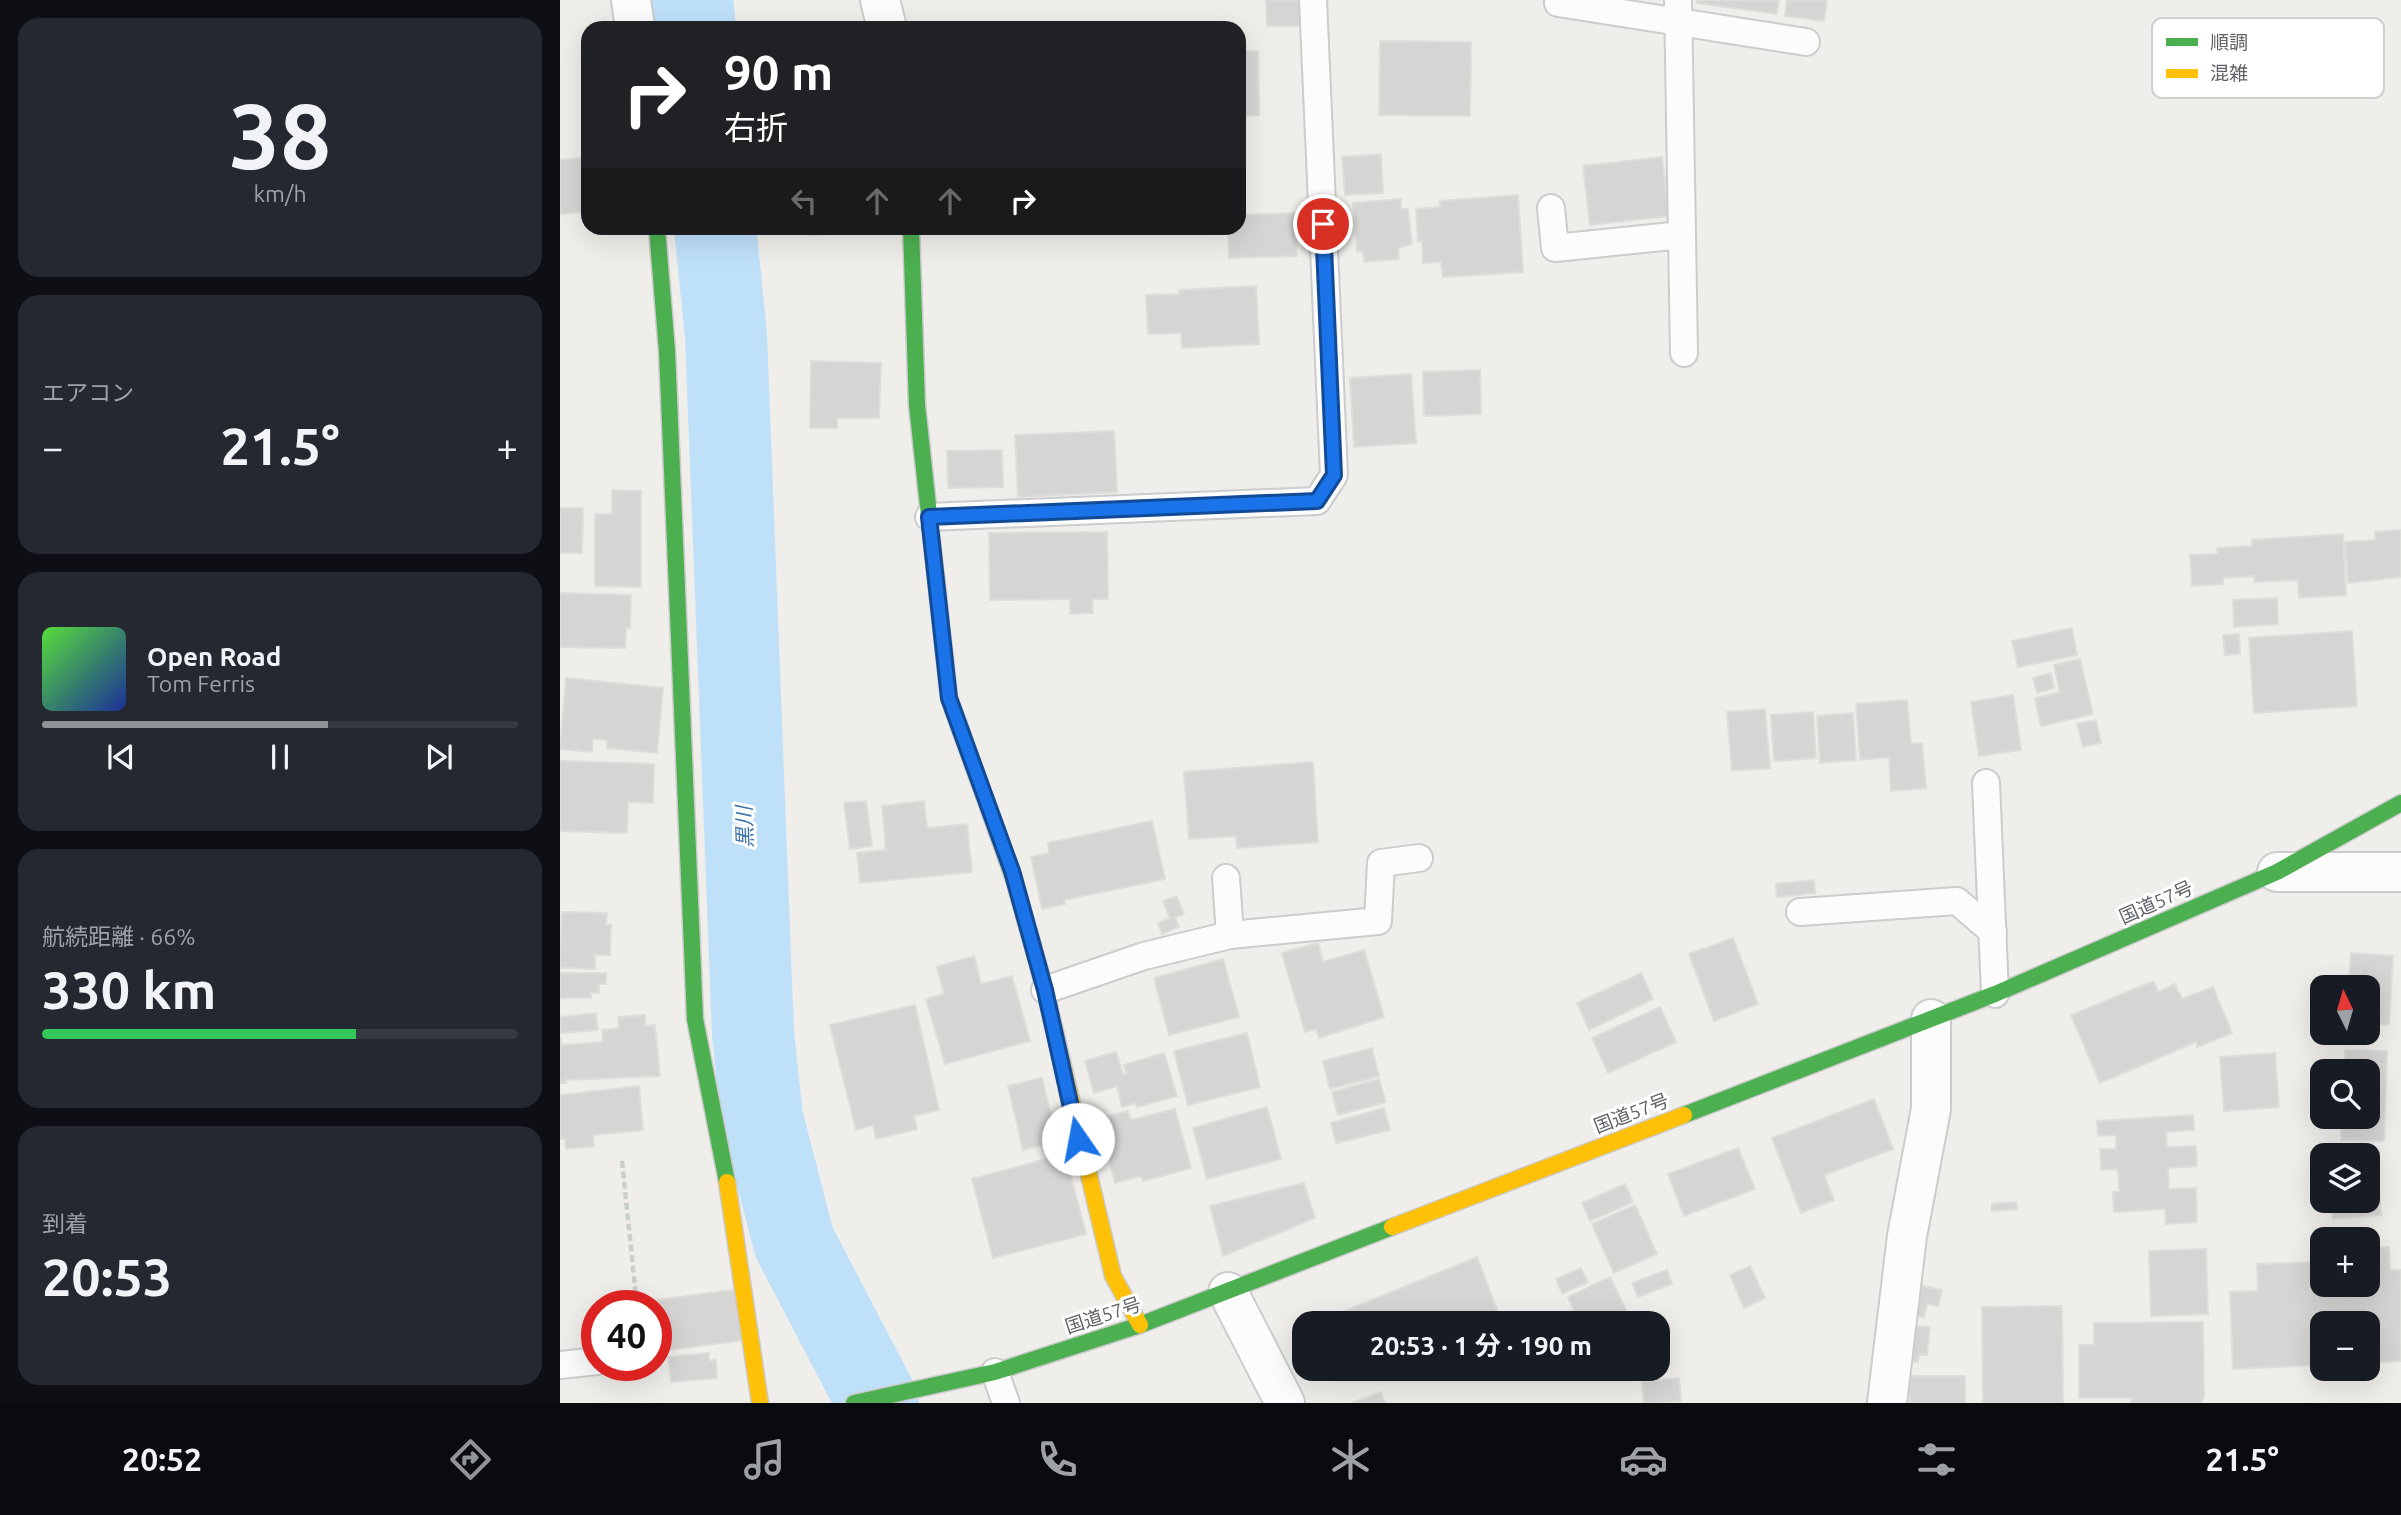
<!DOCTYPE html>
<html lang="ja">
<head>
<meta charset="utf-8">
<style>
  body { margin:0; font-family:Ubuntu,"Noto Sans JP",sans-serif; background:#242831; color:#f1f3f6; height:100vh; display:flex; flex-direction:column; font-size:26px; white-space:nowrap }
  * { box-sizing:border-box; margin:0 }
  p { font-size:23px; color:#9ea1a6 }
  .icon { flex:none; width:38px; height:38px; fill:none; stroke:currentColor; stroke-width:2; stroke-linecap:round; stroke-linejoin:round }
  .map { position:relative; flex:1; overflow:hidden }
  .drawer { display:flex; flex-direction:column; gap:18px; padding:18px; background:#0d0f14; width:560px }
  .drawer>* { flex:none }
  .banner { position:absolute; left:21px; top:21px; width:665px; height:214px; border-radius:21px; box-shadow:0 7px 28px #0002; background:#202124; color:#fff; overflow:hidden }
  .needle { width:46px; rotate:355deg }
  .tools { position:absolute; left:1750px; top:975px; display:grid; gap:14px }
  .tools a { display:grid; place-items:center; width:70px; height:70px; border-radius:14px; background:#171b24; box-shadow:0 7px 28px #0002; font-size:35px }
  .speed { position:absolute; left:21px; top:1290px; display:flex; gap:14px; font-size:35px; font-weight:700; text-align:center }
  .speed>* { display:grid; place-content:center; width:91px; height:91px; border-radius:50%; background:#171b24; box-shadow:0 7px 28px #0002; line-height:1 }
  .speed .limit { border:10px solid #d22; background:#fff; color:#111 }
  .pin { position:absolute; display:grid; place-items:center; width:60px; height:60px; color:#fff; margin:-30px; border:4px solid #fff; border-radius:50%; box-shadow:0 2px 7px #0007 }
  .me { position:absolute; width:77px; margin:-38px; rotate:348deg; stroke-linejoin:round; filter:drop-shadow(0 0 5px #0008) }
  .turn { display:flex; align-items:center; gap:24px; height:147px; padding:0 28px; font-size:32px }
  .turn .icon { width:91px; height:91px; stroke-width:2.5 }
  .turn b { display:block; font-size:49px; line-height:60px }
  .lanes { display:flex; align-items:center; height:66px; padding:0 28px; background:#0003; justify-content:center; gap:35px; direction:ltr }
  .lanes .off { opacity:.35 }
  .big { font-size:52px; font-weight:700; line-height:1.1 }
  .drawer .card { flex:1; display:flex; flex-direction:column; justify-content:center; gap:10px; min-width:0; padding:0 24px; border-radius:21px; background:#242831 }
  .drawer .dial { align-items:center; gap:0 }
  .dial b { font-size:91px; line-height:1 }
  .song { display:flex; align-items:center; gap:21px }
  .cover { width:84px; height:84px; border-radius:10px; background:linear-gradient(135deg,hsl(110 70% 55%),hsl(230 70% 35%)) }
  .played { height:7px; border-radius:4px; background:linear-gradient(90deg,#919496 60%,#363941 60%) }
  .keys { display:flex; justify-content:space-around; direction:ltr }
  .heat { display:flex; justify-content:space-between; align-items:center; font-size:38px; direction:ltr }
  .charge { height:10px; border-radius:5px; background:linear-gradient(90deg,#34c759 66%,#363941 0) }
  .trip { position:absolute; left:732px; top:1311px; width:378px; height:70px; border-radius:21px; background:#171b24; box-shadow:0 7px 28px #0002; font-weight:700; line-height:70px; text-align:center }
  .tab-bar { display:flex; height:112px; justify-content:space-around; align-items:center; background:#090b0e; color:#9ea1a6 }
  .tab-bar .icon { width:49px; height:49px }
  .tab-bar .selected { color:#919496 }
  .tab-bar b { font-size:32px; color:#f1f3f6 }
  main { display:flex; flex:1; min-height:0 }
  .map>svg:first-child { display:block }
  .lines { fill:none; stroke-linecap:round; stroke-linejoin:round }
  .river { stroke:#bfe0f9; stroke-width:82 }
  .building { fill:#d6d5d3; stroke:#deddd9; stroke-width:2 }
  .lane-casing { stroke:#cbcccc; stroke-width:30 }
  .street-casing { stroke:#cbcccc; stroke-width:42 }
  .fast-casing { stroke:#cacacb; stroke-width:19 }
  .slow-casing { stroke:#cacacb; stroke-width:19 }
  .path { stroke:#cacfcc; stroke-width:4.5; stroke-dasharray:7 3.5; stroke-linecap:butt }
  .lane { stroke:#fdfcfc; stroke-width:26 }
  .street { stroke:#fdfcfc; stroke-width:38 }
  .fast { stroke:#4caf50; stroke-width:16 }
  .slow { stroke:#ffc107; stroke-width:16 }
  .route-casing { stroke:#114b97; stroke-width:18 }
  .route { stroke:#1a73e8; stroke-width:12 }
  .labels { text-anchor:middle; stroke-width:6; stroke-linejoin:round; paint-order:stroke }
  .street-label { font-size:19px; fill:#5f6368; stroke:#fff }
  .water-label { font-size:21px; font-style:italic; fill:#4174aa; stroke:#fff }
  .key { fill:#fff; stroke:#cfd0d2; stroke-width:2 }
  .key-label { font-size:19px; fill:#5f6368 }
</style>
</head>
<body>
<main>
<section class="drawer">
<div class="card dial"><b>38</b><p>km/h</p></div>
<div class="card"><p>エアコン</p>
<div class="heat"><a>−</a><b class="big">21.5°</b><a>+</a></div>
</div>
<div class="card">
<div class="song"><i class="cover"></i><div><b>Open Road</b><p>Tom Ferris</p></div></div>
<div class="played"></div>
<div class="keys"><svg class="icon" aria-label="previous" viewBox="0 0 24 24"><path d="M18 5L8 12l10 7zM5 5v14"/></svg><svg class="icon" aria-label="pause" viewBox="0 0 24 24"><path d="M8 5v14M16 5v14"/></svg><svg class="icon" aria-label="next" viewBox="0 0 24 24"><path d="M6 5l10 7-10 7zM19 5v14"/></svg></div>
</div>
<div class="card"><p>航続距離 · 66%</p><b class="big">330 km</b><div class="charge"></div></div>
<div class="card"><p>到着</p><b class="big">20:53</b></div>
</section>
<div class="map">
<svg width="1841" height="1403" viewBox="0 0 1841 1403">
  <rect width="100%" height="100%" fill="#efeeea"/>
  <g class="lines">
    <g class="river">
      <path d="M132,0l3,28"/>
      <path d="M155,228l11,107 27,699 9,84 32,124 84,161"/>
    </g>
  </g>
  <g class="building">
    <path d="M706,0h34l1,26h-34z"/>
    <path d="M1137,0h82l-2,14 -81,-11z"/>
    <path d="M1227,0h40l-3,21 -39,-5z"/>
    <path d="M820,41l91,1 -1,74 -91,-1z"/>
    <path d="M679,51h19l1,64 -20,1z"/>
    <path d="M821,154l2,39 -38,2 -3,-38z"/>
    <path d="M28,157v54l-28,3v-54z"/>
    <path d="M1102,157l7,59 -79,9 -7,-59z"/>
    <path d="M958,195l5,77 -80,5 -2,-15 -18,1 -1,-22h-4l-2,-32 24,-2v-6z"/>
    <path d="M841,199v10h7l4,35 -14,4 1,11 -35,3 -1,-11 -6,1 -4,-49z"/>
    <path d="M736,213l1,43 -68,2 -1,-30h11v-13z"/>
    <path d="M249,228h56l1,5 -57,2z"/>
    <path d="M696,286l3,58 -77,4 -1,-15 -33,1 -2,-39 33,-1v-4z"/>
    <path d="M251,361l70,2 -2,55h-42v10h-27z"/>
    <path d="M920,370l1,44 -57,2 -1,-44z"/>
    <path d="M851,374l5,69 -62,4 -4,-69z"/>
    <path d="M554,431l3,61 -99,5 -3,-62z"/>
    <path d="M442,450l1,37 -55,1 -1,-37z"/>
    <path d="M52,490l29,1v96l-46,-1v-72h17z"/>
    <path d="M0,508h23l-1,45h-22z"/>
    <path d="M1841,530v47l-53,6 -3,-41 30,-2v-8z"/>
    <path d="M547,532l1,67h-16l1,14 -23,1v-15l-80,1 -1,-67z"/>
    <path d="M1783,534l3,61 -47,3 -1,-18 -43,2 -1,-6 -31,2v6l-31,2 -2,-31 28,-1 -1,-6 35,-2v-6z"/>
    <path d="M0,593l71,2 -1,33h-4l-1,20 -65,-1z"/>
    <path d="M1717,598l1,26 -44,3 -1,-27z"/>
    <path d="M1512,628l5,27 -59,12 -6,-26z"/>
    <path d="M1792,631l5,75 -103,7 -5,-75z"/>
    <path d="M1679,634l1,20 -15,1 -2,-20z"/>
    <path d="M1520,659l13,55 -52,12 -6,-28 25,-6 -6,-27z"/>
    <path d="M1491,673l3,15 -17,5 -4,-15z"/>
    <path d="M6,678l97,10 -6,65 -50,-5v-8l-14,-1 -1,13 -32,-3z"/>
    <path d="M1453,695l8,55 -42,6 -8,-54z"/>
    <path d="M1347,700l4,44 11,-1 4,45 -35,3 -2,-34 -29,3 -4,-56z"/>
    <path d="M1205,709l5,59 -38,3 -5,-59z"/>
    <path d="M1253,712l3,46 -42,3 -3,-46z"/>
    <path d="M1293,713l3,47 -36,3 -3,-47z"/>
    <path d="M1536,720l5,23 -18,4 -6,-23z"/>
    <path d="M0,761l94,3 -1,39 -25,-1 -1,31 -67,-2z"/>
    <path d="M753,762l5,80 -81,6 -1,-12 -47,3 -5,-67z"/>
    <path d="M306,801l6,45 -22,3 -6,-46z"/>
    <path d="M364,801l3,27 40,-4 5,48 -112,11 -3,-30 29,-3 -4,-44z"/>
    <path d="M592,821l13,58 -101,21 1,4 -23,5 -11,-52 18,-4 -1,-10z"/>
    <path d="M1254,880l1,13 -38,4 -1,-13z"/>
    <path d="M616,896l8,18 -9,3 4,10 -17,7 -4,-11 12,-5 -7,-17z"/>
    <path d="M2,912l45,1 -1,12h5l-1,30h-15v14l-35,-1z"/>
    <path d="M1173,938l25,66 -44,17 -25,-67z"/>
    <path d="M758,943l5,19 41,-12 20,67 -65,21 -3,-9 -11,3 -23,-79z"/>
    <path d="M1791,953l42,3 -4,69 -21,-2v-36h-19z"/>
    <path d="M414,956l7,28 31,-8 18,65 -85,23 -19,-65 18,-5 -7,-27z"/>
    <path d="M663,959l16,58 -70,18 -15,-57z"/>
    <path d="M0,973h46v11h-7v9h-8v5h-31z"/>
    <path d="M1081,973l12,26 -64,31 -12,-27z"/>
    <path d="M1594,981l4,11 17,-8 7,15 31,-12 19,46 -35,14 -1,-5 -96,41 -29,-68z"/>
    <path d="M355,1005l24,105 -25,6 3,13 -41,10 -3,-14 -17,5 -26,-105z"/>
    <path d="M1100,1007l16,35 -68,31 -16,-35z"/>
    <path d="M36,1013l2,17 -37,3 -1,-16z"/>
    <path d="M85,1015v11l10,-1 5,51 -95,4 1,3h-6v-46l2,8 41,-3 -1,-12 17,-2 -1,-11z"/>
    <path d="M687,1033l13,54 -72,18 -14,-54z"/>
    <path d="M812,1048l7,28 -49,13 -7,-28z"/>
    <path d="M1785,1050l42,1 -3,90 -43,-1 1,-24h26v-45h-24z"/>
    <path d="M556,1052l7,23 4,-1 -3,-9 40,-12 13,43 -40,11 -1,-4 -14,4 -5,-21 -23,7 -9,-32z"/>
    <path d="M1715,1053l4,54 -55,4 -4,-54z"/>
    <path d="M482,1078l16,64 -35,8 -15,-64z"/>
    <path d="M819,1079l7,23 -48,13 -6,-23z"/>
    <path d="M79,1086l4,44 -50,5 1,11 -28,3 -1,-10h-5v-44z"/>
    <path d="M1314,1099l19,50 -69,26 10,25 -33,13 -29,-75z"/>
    <path d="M707,1107l14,52 -74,20 -14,-51z"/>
    <path d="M824,1108l6,22 -54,13 -5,-20z"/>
    <path d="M615,1109l16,59 -48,13 -2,-5 -26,7 -17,-64 30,-8 3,9z"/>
    <path d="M1633,1115l1,15 -28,2 1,15 29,-1 1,20 -29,2 1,21 27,-1 1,34 -31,2 -1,-15 -51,3 -1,-20 6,-1 -1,-22 -17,1 -1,-21h16v-14l-18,1 -1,-15z"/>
    <path d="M1178,1148l17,41 -71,27 -16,-42z"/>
    <path d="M1816,1150l5,65 -48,4 -2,-19h37v-45l-40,-1z"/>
    <path d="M505,1154l21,80 -93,24 -21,-79z"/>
    <path d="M744,1183l11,35 -92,38 -13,-50z"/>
    <path d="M1065,1184l8,18 -43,19 -8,-18z"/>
    <path d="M1456,1202l1,7 -25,2v-7z"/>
    <path d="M1075,1205l22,49 -43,19 -22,-49z"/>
    <path d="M1829,1247l1,23h11v91l-33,2v-40h-46v42l-89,4 -3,-77 28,-1 -1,-27 65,-2v22h46v-36z"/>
    <path d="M1646,1249l2,65 -57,2 -2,-65z"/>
    <path d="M917,1257l25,66h-158l-4,-10z"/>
    <path d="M1190,1266l15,32 -21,10 -14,-33z"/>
    <path d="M1021,1268l7,14 -26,12 -6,-15z"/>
    <path d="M1107,1270l5,14 -34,13 -6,-14z"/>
    <path d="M1050,1277l21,43 -51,3 -12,-26z"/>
    <path d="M1359,1285l23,5 -4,16 -11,-2 -3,13 -11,-2z"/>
    <path d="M179,1289l6,51 -83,11 -7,-51z"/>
    <path d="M1502,1306l1,97h-80l-1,-96z"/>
    <path d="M1643,1322l1,75 -3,6h-69v-5h-53v-53h15v-22z"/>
    <path d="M1352,1326l18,1 -3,28h-8l-1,7 -10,-2z"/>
    <path d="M149,1353v8l7,-1 1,18 -46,4 -3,-25z"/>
    <path d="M1349,1376h56v27h-55z"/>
    <path d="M1119,1378l2,23 -37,2 -2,-21z"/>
    <path d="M821,1392l4,11h-33z"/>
  </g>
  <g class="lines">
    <defs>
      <g id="lane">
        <path d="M1118,0l6,353"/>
        <path d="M998,3l248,39"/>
        <path d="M991,208l4,40 127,-13"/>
        <path d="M369,517l388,-16 17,-26 -21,-475"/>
        <path d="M1426,783l9,211"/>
        <path d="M666,878l4,57"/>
        <path d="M1240,912l157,-11 36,31"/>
        <path d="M485,990l99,-34 86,-21 148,-14 3,-58 38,-5"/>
        <path d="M0,1365l37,-4"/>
        <path d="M435,1372l11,31"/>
      </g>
      <g id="street">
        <path d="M71,0l4,28"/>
        <path d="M320,0l7,28"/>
        <path d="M1717,872h124"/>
        <path d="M668,1292l57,111"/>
        <path d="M1327,1403l20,-167 24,-127v-90"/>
      </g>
      <g id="fast">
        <path d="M97,228l10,123 28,668 32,163"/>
        <path d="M351,228l6,177 32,293 65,181"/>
        <path d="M1124,1115l311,-121 282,-122 124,-69"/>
        <path d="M294,1403l141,-31 145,-47 252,-98"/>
      </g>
      <g id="slow">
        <path d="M454,879l31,111 68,286 27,49"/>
        <path d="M167,1182l33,221"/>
        <path d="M832,1227l292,-112"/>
      </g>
    </defs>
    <use href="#lane" class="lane-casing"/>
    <use href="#street" class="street-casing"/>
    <use href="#fast" class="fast-casing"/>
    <use href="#slow" class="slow-casing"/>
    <g class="path">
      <path d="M62,1161l15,145"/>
      <path d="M83,1365l1,11"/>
    </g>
    <use href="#lane" class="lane"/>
    <use href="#street" class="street"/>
    <use href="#fast" class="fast"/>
    <use href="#slow" class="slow"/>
  </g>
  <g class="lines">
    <defs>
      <path id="route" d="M518,1139l-33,-149 -33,-119 -63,-173 -20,-181 388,-16 17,-26 -11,-251"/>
    </defs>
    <use href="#route" class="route-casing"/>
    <use href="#route" class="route"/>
  </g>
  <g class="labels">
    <g class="street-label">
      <text transform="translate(1596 902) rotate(-24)" y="7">国道57号</text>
      <text transform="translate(1071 1113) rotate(-21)" y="7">国道57号</text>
      <text transform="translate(543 1315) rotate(-18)" y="7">国道57号</text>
    </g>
    <g class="water-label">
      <text transform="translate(185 827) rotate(-92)" y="7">黒川</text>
    </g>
  </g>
  <rect x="1592" y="18" width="232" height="80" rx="10" class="key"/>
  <rect x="1606" y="38" width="32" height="8" fill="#4caf50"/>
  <rect x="1606" y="69" width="32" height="9" fill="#ffc107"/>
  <g class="key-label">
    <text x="1650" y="49">順調</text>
    <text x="1650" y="80">混雑</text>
  </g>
</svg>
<div class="tools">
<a><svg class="needle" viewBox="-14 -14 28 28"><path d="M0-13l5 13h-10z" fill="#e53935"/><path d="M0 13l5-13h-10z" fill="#9ea1a6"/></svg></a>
<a><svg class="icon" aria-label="search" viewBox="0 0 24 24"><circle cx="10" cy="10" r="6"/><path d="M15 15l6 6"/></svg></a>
<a><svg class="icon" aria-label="layers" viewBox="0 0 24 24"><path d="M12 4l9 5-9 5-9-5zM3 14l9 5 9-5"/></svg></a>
<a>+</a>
<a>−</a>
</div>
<div class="speed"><div class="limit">40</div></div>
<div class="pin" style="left:763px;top:224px;background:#d93025"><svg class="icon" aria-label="arrive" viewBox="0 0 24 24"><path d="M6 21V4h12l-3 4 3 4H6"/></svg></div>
<svg class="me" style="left:518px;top:1139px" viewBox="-20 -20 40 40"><circle r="19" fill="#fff"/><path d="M0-13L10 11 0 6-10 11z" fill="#1a73e8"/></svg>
<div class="trip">20:53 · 1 分 · 190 m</div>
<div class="banner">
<div class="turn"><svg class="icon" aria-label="right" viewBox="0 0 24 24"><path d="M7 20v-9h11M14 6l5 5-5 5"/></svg><div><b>90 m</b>右折</div></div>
<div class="lanes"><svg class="icon off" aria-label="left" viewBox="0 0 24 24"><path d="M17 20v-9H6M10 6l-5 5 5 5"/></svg><svg class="icon off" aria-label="ahead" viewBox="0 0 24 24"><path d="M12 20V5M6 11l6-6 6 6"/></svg><svg class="icon off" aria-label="ahead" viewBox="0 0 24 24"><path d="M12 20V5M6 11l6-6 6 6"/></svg><svg class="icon" aria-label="right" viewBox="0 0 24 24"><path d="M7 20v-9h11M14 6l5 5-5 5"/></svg></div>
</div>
</div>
</main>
<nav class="tab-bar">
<b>20:52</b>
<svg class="icon selected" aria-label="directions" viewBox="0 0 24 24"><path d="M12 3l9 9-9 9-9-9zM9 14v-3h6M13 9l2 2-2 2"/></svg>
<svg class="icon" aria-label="music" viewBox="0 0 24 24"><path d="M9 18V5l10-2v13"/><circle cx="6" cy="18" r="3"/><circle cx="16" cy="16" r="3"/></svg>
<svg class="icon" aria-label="phone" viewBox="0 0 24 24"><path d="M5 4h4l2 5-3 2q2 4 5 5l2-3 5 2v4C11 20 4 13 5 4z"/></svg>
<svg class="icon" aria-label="climate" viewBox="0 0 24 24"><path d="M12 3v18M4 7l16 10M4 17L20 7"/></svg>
<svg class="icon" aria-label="car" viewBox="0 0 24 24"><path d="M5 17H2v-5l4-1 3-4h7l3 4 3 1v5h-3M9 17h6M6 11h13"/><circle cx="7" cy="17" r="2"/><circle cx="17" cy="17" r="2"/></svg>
<svg class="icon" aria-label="filters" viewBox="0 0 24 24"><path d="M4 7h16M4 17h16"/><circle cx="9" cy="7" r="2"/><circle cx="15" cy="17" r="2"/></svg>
<b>21.5°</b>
</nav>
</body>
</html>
